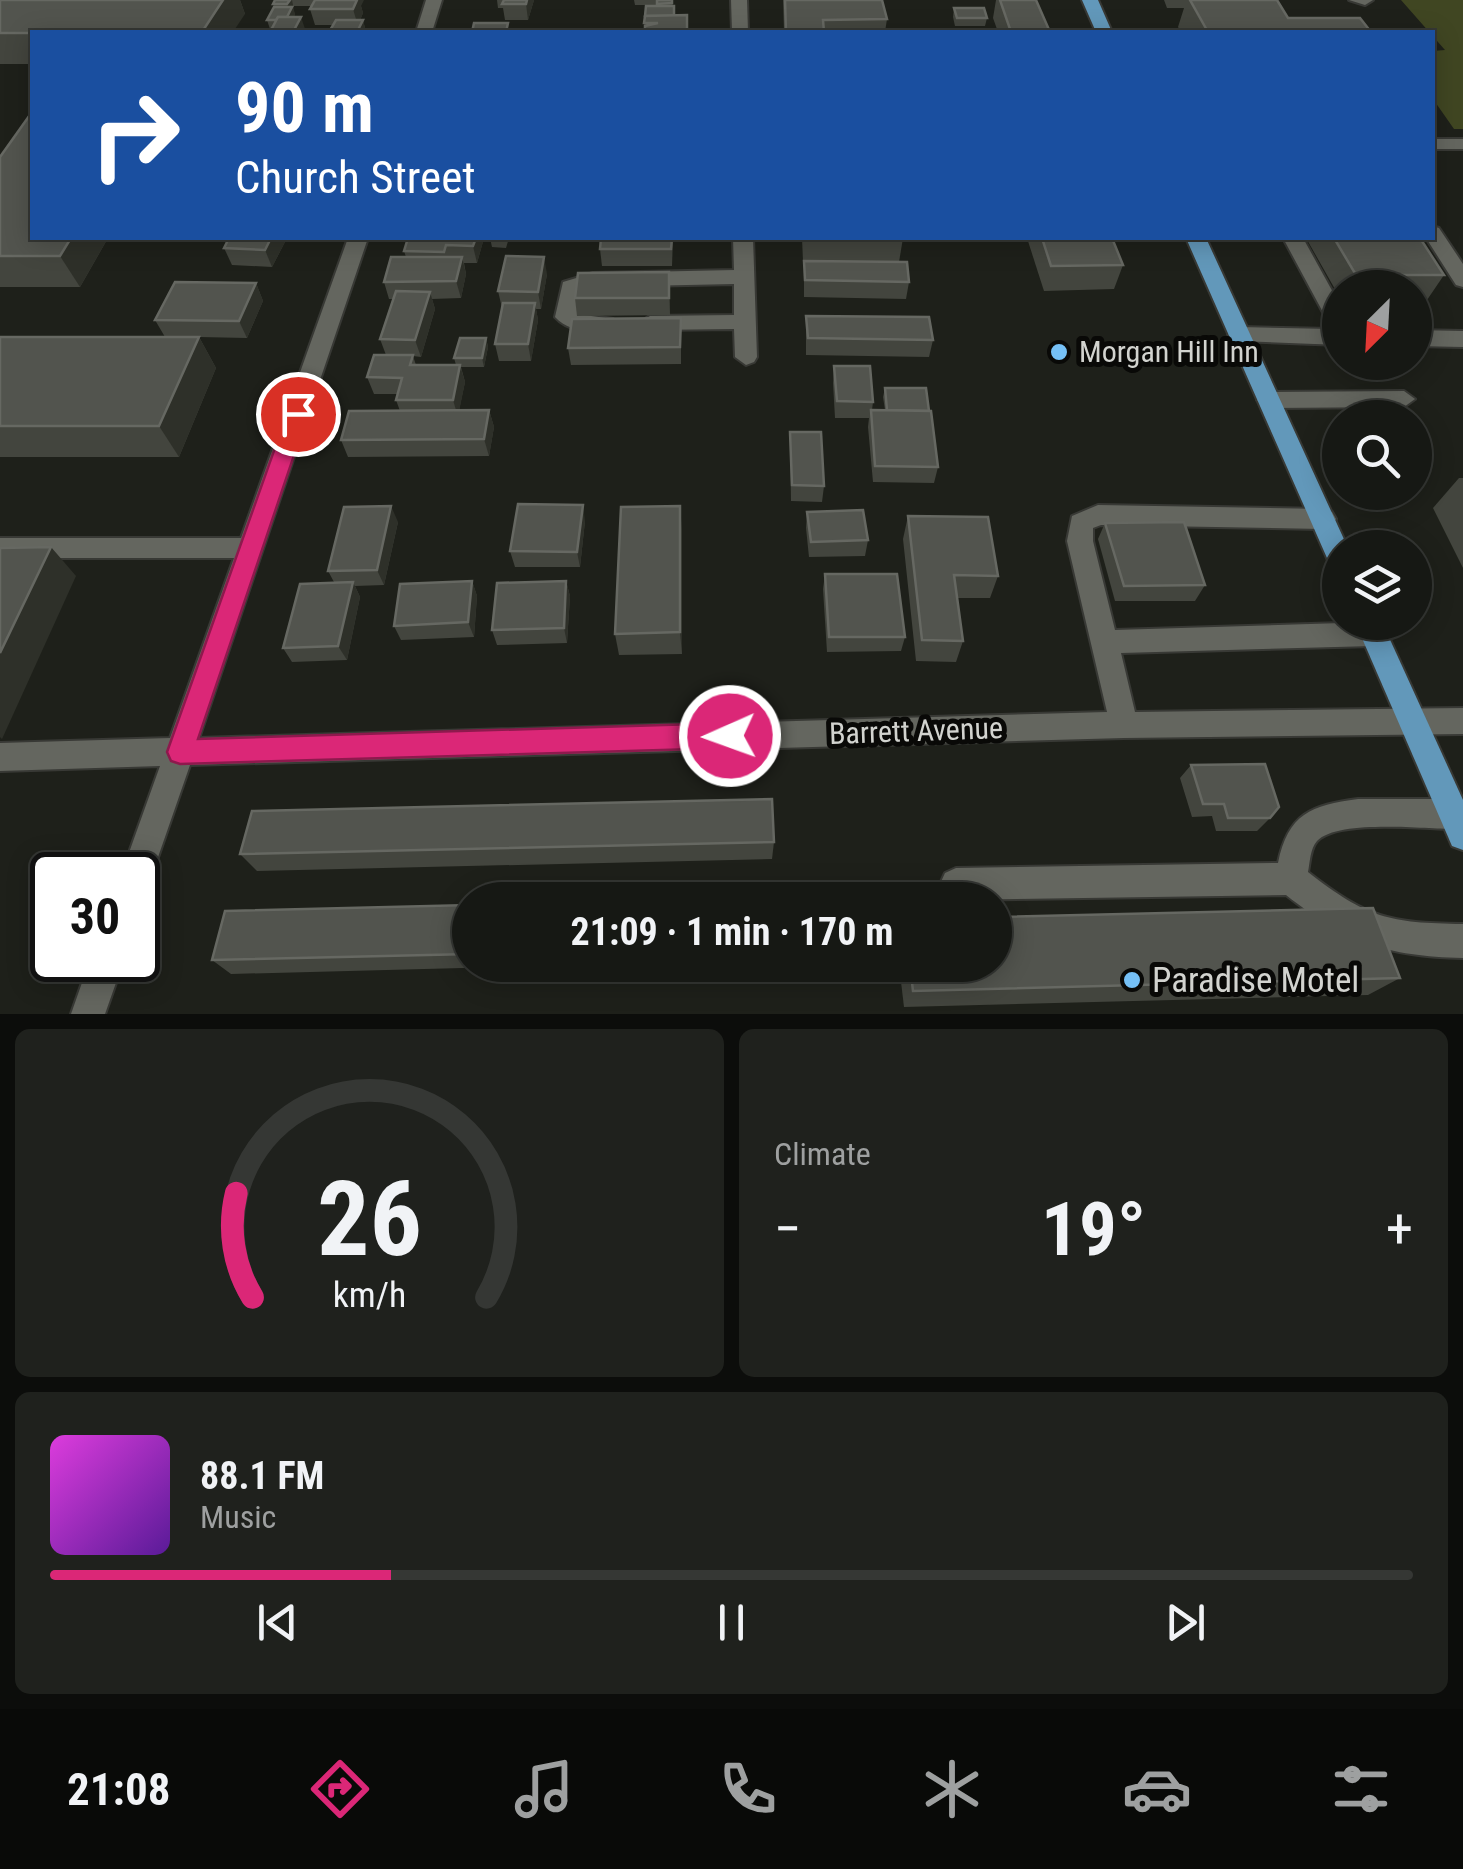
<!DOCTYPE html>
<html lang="en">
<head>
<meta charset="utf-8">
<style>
  body { margin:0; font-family:"Roboto Condensed",sans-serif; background:#1f211d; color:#f1f3f6; height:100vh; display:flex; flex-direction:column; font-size:38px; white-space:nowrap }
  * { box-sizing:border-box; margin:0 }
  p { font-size:32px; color:#9ea0a0 }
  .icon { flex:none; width:55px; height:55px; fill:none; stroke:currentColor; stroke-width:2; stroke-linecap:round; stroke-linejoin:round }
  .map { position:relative; height:1014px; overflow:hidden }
  .details { display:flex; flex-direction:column; gap:15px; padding:15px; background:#0c0d0b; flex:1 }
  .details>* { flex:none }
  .hud { position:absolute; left:30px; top:30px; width:1405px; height:210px; border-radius:0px; box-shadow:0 5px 25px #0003,0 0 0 2px #353734; background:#1a4fa0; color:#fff; overflow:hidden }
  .needle { width:65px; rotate:204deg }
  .buttons { position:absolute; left:1322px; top:270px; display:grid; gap:20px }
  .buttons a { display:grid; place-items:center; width:110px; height:110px; border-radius:50%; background:#161814; box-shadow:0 5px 25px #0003,0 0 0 2px #353734; font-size:50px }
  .speed { position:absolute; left:30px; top:852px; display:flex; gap:20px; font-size:50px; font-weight:700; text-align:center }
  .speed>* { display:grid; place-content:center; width:130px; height:130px; border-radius:50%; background:#161814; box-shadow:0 5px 25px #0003,0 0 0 2px #353734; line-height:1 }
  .speed .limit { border:5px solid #111; border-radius:15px; background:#fff; color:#111 }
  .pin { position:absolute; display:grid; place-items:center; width:85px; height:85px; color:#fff; margin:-42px; border:5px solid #fff; border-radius:50%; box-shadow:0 2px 10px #0007 }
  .me { position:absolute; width:110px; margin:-55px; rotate:268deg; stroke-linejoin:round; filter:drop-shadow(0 0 8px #0008) }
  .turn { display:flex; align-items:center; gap:35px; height:210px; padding:0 40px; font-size:45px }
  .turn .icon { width:130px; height:130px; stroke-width:2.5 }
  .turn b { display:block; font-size:70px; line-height:85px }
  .big { font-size:75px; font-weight:700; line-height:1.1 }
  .details .widget { flex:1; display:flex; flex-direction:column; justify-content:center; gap:15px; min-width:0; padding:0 35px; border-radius:15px; background:#1f211d }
  .details .dial { align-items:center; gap:0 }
  .dial svg { height:260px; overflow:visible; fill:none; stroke:#353734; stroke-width:7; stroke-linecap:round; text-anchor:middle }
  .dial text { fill:#f1f3f6; stroke:none }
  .song { display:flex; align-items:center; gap:30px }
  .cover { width:120px; height:120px; border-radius:15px; background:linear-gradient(135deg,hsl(300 70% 55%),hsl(270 70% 35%)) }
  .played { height:10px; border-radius:5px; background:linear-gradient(90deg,#db2777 25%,#353734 25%) }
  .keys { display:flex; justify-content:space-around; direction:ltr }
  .heat { display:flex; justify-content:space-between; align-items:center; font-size:55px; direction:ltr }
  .details .tiles { flex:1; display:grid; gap:15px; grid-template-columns:1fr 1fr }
  .widget:last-child { grid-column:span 2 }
  .trip { position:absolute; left:452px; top:882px; width:560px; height:100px; border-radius:50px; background:#161814; box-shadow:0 5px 25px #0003,0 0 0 2px #353734; font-weight:700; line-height:100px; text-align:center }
  .menu { display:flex; height:160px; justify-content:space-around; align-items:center; background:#090a08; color:#9ea0a0 }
  .menu .icon { width:70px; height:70px }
  .menu .current { color:#db2777 }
  .menu b { font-size:45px; color:#f1f3f6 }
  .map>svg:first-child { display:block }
  .green { fill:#404622 }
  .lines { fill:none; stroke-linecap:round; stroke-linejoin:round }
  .minor-casing { stroke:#383935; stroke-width:4 }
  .major-casing { stroke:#383935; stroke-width:4 }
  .minor { fill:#64665f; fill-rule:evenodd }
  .major { fill:#6298ba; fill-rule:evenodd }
  .wall { fill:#43453e }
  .shaded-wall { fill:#2e3029 }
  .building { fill:#52544e; stroke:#666862; stroke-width:2.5 }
  .route { fill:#db2777; stroke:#8e194d; stroke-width:2.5 }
  .poi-dot { fill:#75c0f6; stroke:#090907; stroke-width:4 }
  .labels { text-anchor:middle; stroke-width:10; stroke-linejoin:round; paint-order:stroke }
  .poi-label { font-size:30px; fill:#d2d3cf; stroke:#090907; text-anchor:start }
  .street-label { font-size:30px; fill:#d2d3cf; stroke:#090907 }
  .near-poi-label { font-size:35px; fill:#d2d3cf; stroke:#090907; text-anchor:start }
</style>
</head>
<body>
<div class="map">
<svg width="1463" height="1014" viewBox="0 0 1463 1014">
  <rect width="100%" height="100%" fill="#1e201a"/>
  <path class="green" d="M1401,0h62v129h-9l-21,-30v-48l12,-1z"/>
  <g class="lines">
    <defs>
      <g id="minor">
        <path d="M426,0h16l-10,32h-16z"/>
        <path d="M731,0h16l1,32h-16z"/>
        <path d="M1349,0h24l-8,5z"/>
        <rect x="1432" y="139" width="31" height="10"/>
        <path d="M1432,226l7,2 24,36v23l-7,-2 -30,-47h6z"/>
        <path d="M348,238h20l-169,500 908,-26 -40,-171 5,-25 26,-11 225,4 9,3 4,7 -4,7 -9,3 -222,-4 -8,3v13l22,89 259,-8 9,4 4,8 -4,8 -10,4 -252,7 14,59 328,-4v26l-339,4 -934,27 -42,121 -10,5v-16h-17l39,-109 -160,5v-28l170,-5 64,-180h-234v-20h241z"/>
        <path d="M733,238h20l4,119 -3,5 -8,3 -11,-8 -1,-28 -84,1 -11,-7 11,-7 84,-1v-31l-140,3 -14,4 -3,23 36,5 3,5 -3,5c-19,5 -45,3 -58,-12l8,-35 30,-9 141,-3z"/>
        <path d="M1283,238h20l37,67v40l-101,-4 -11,-7 11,-7 93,2z"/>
        <path d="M1415,330l48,1v16l-48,-1z"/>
        <path d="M1404,391l11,8 -11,8 -136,1 -11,-8 11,-8z"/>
        <path d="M1358,799h96l9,4v22l-9,4c-30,0 -116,-10 -137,12 -7,8 -7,21 -9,31 59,46 81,51 155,52v34c-77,-2 -116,-15 -177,-63l-330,5 -11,-5 -5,-11 5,-11 11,-5 322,-5c10,-49 33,-58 80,-64z"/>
        <path d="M90,960h34l-19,54h-34z"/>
      </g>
      <g id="major">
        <path d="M1082,0h16l14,32h-16z"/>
        <path d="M1186,238h20l142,310h-8v21l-9,-3 -4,-8z"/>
        <path d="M1355,622h27l81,178v50l-11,-4z"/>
      </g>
    </defs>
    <use href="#minor" class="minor-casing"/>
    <use href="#major" class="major-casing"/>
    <use href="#minor" class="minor"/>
    <use href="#major" class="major"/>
  </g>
  <g class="wall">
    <path d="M0,0h240l5,14 -213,18v32h-32z"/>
    <path d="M275,0h39l-3,6h-17l-1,2 2,7 -25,14 -3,-9 7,-13 -1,-3z"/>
    <path d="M497,0h37l-6,20h-23l-2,-12h-5z"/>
    <path d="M634,0h38l2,16 13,-1v17h-42l-1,-9 13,-18h-22z"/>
    <path d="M783,0h99l5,19 -2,13h-101z"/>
    <path d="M958,0h78l14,32h-52l-5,-14 3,-18z"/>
    <path d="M1164,0h113l11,18 83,14h-190l-3,-5 6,-19h-17z"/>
    <path d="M361,6l2,7 -3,7h3l3,12h-37l4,-7h-18l-5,-16z"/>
    <path d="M954,8l33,10 -2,8h-30l-2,-9z"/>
    <path d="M0,157l32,81h76l-28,49h-80z"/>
    <path d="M171,238h28l-2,2 -24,1z"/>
    <path d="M229,238h58l-15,29 -40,-2 -8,-17z"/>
    <path d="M408,238h76l-7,25h-13l2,11 -5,24 -29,1 3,10 -14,48 -8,-1 3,9h40l-2,-7 32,-20 2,9 -4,20h-23l4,15 -6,28h30l5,17 -5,29 -141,1 -7,-17 59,-29 -4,-11 1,-6h-23l-7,-17 19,-22 -6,-16 13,-40h-4l-5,-17 22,-25 -2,-6z"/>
    <path d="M490,238h19l-3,10 -14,-1z"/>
    <path d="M673,238l-1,28h-70l-2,-17z"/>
    <path d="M802,238h101l-4,24 -96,-1z"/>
    <path d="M1027,238h85l11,27 -9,24 -70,2z"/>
    <path d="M1306,238h114l24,37 -17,25h-12v-12h-75v10z"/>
    <path d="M804,261l105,21 -3,17 -102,-2z"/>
    <path d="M669,272l1,43 -93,1 -2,-18z"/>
    <path d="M547,274l-6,35h-5l2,11 -7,41h-32l-4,-17 7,-36 -4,-17z"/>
    <path d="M256,283l7,18 -16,37 -48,-1 17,31 -37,89h-179v-120h165l-10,-17z"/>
    <path d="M806,316l127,24 -4,17 -123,-2z"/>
    <path d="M681,318v46l-110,1 -3,-17z"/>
    <path d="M834,366l39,36 -1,8h13l-2,-13 2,-9 53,79 -4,16 -61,-1 -5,-55 1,-9h-34l-2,-35z"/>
    <path d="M790,432l34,54 -2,16 -31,-1z"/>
    <path d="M1459,478h4v90l-30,-60z"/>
    <path d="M807,512l61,28 -3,16 -56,1 -3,-29z"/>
    <path d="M908,516l90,60 -8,22h-33l6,43 -7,21 -40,-1 -13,-122z"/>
    <path d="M585,521l-5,46h-65l-5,-16z"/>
    <path d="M398,522l-14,63 -29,1 5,11 -13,63 -55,2 -9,-14 51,-66 -6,-11z"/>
    <path d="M1105,523l100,62 -10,16h-80l-17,-62z"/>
    <path d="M682,529v125l-63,1 -4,-21z"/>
    <path d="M825,574l80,63 -4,14 -74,1 -4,-63z"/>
    <path d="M472,581l5,15 -3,41 -73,3 -7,-14z"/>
    <path d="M566,581l4,15 -3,47 -70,2 -5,-15z"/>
    <path d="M1191,765l79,53 -13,13h-41l-4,-15 -20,1 -12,-39z"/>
    <path d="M774,842l-2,17 -515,12 -17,-17z"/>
    <path d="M470,905v60h112l-351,9 -19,-14z"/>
    <path d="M899,965h96l405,13 -32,17 -464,12z"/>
  </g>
  <g class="shaded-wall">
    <path d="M223,0h17l5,14 -12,18h-31z"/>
    <path d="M290,0h2l3,15 -7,14 -3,-9 5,-8 -3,-8z"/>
    <path d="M357,0h7l-3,6 2,7 -5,13 -5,-17z"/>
    <path d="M527,0h7l-6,20 -2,-16z"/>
    <path d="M301,17l5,15h-13z"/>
    <path d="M363,20l3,12h-9z"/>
    <path d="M71,238h37l-28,49 -20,-31z"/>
    <path d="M271,238h16l-15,29 -7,-17z"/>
    <path d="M476,238h8l-7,25 -4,-17z"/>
    <path d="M462,257l4,17 -5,24 -5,-17z"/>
    <path d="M544,257l3,17 -6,35 -3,-17z"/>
    <path d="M256,283l7,18 -16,37 -8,-17z"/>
    <path d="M430,292l5,17 -14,48 -6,-17z"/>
    <path d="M535,303l3,17 -7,41 -3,-17z"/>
    <path d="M199,337l17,31 -37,89 -20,-31z"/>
    <path d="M486,338l2,9 -4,20 -2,-9z"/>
    <path d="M460,365l5,17 -7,35 -5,-17z"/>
    <path d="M489,410l5,17 -5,29 -5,-17z"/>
    <path d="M583,505l2,16 -5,46 -3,-15z"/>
    <path d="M391,506l7,16 -14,63 -7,-15z"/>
    <path d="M680,506l2,23v125l-2,-22z"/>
    <path d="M51,547l25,29 -74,163 -2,-2v-84z"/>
    <path d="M472,581l5,15 -3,41 -6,-15z"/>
    <path d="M566,581l4,15 -3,47 -3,-15z"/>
    <path d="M353,582l7,15 -13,63 -9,-14z"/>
  </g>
  <g class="building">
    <path d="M0,0h223l-21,32 -170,1h-32z"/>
    <path d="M275,0h15l-3,4h-14z"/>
    <path d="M315,0h42l-4,9h-43z"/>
    <path d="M504,0h23l-1,4h-24z"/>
    <path d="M657,0h15v3l-15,1z"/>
    <path d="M785,0h97l5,19 -64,1 1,12h-38z"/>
    <path d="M1000,0h36l14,32h-39z"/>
    <path d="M1190,0h87l11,18h72l11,14h-163z"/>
    <path d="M646,6h28v10h-29z"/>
    <path d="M274,7h18l-5,10h-9l-2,3h-9z"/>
    <path d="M954,8h30l3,10h-30z"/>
    <path d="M687,15v17h-42v-6l13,-3h-14l1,-7z"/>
    <path d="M278,17h23l-8,15h-23z"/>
    <path d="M336,20h27l-6,12h-28z"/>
    <path d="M474,23h34l-2,9h-34z"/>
    <path d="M32,112v126h39l-11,18h-60v-99z"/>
    <path d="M229,238h42l-6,12 -41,-2z"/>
    <path d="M408,238h68l-3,8 -27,-1 -2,7 -40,-1z"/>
    <path d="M601,238h71l-1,11h-71z"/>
    <path d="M1042,238h70l11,27 -72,1z"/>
    <path d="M1334,238h86l24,37h-88z"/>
    <path d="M506,256l38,1 -6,35 -40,-1z"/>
    <path d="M391,257h71l-6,24 -72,1z"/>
    <path d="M804,261l103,1 2,20 -104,-2z"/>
    <path d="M669,272v26h-94l3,-25z"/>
    <path d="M175,282l81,1 -17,38 -84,-1z"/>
    <path d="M396,291l34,1 -15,48 -35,-1z"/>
    <path d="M503,303h32l-7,41h-33z"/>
    <path d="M806,316l123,1 4,23 -125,-2z"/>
    <path d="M681,318l-1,29 -112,1 4,-29z"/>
    <path d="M0,337h199l-40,89h-159z"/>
    <path d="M460,338h26l-4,20h-28z"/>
    <path d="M374,355h39l-3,10h50l-7,35h-57l6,-22 -35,-1z"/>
    <path d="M834,366h36l3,36 -36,-1z"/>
    <path d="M885,388h41l3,23 -42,-1z"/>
    <path d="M489,410l-5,29 -143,1 8,-29z"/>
    <path d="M871,410l60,1 7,56 -63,-1z"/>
    <path d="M790,432h31l3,54 -32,-1z"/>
    <path d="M518,504l65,1 -6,47 -67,-1z"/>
    <path d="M391,506l-14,64 -49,1 16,-64z"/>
    <path d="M680,506v126l-65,2 6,-127z"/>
    <path d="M863,510l5,30 -57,2 -4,-30z"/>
    <path d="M908,516l80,1 10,59 -44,-1 9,66 -41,-1z"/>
    <path d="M1184,522l21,63 -81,1 -19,-63z"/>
    <path d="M51,547l-51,106v-105z"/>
    <path d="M825,574h72l8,63h-76z"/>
    <path d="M472,581l-4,41 -74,4 6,-42z"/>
    <path d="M566,581l-2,47 -72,2 5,-47z"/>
    <path d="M353,582l-15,64 -55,2 17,-64z"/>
    <path d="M1265,764l14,43 -9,11h-42l-4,-14h-21l-12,-39z"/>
    <path d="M772,799l2,43 -534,12 12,-43z"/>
    <path d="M777,897v3h-108z"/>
    <path d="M470,905v49l-258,6 13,-49z"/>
    <path d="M1373,908l27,70 -487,13 -3,-26h85v-48z"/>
  </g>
  <path class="route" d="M298,406l10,8 -110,325 532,-16 10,4 4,9 -4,8 -10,4 -550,16 -9,-3 -4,-9 120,-338z"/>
  <g class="poi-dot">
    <circle cx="1059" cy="352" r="10"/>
    <circle cx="1132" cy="980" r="10"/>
  </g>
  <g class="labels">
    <g class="poi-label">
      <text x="1079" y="362">Morgan Hill Inn</text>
    </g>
    <g class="street-label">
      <text transform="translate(916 731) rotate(-2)" y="10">Barrett Avenue</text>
    </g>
    <g class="near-poi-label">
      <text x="1152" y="992">Paradise Motel</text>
    </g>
  </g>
</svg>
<div class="buttons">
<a><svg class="needle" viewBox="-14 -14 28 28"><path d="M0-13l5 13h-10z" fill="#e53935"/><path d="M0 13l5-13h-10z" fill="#9ea0a0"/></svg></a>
<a><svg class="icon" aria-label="search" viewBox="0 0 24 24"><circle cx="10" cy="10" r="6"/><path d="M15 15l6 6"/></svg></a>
<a><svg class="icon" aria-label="layers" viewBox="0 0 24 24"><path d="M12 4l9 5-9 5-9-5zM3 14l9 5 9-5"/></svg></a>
</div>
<div class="speed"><div class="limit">30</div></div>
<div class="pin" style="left:298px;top:414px;background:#d93025"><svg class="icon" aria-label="arrive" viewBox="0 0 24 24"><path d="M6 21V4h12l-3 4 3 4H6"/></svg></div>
<svg class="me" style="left:730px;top:736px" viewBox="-20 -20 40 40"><circle r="17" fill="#db2777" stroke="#fff" stroke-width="3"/><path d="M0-11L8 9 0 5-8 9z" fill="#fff"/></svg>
<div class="trip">21:09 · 1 min · 170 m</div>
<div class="hud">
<div class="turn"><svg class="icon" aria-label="right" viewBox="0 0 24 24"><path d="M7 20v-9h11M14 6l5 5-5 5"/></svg><div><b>90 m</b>Church Street</div></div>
</div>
</div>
<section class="details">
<div class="tiles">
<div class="widget dial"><svg viewBox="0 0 100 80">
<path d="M14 69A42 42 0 1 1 86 69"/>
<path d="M14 69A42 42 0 0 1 9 37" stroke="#db2777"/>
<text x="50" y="56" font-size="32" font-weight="700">26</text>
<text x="50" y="72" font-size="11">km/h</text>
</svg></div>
<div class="widget"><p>Climate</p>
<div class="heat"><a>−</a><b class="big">19°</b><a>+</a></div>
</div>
<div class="widget">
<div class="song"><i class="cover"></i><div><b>88.1 FM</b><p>Music</p></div></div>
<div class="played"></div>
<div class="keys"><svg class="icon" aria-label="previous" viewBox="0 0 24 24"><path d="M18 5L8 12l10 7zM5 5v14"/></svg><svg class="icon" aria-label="pause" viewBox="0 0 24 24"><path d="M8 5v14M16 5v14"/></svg><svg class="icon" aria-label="next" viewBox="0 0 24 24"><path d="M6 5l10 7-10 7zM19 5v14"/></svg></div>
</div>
</div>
</section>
<nav class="menu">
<b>21:08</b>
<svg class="icon current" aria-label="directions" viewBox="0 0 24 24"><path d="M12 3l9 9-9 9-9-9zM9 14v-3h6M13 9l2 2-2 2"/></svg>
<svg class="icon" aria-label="music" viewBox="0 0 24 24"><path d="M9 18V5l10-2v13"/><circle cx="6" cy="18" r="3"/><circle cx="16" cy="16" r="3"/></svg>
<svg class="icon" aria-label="phone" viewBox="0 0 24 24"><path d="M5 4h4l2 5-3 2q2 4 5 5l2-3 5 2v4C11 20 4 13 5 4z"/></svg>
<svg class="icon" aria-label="climate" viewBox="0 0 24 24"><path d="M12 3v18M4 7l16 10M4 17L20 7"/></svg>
<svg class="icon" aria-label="car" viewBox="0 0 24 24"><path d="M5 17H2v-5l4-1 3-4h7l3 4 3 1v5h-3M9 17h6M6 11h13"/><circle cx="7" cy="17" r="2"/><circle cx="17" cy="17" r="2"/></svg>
<svg class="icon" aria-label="filters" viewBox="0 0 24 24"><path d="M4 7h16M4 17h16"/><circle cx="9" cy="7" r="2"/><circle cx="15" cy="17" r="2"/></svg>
</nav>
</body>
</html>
